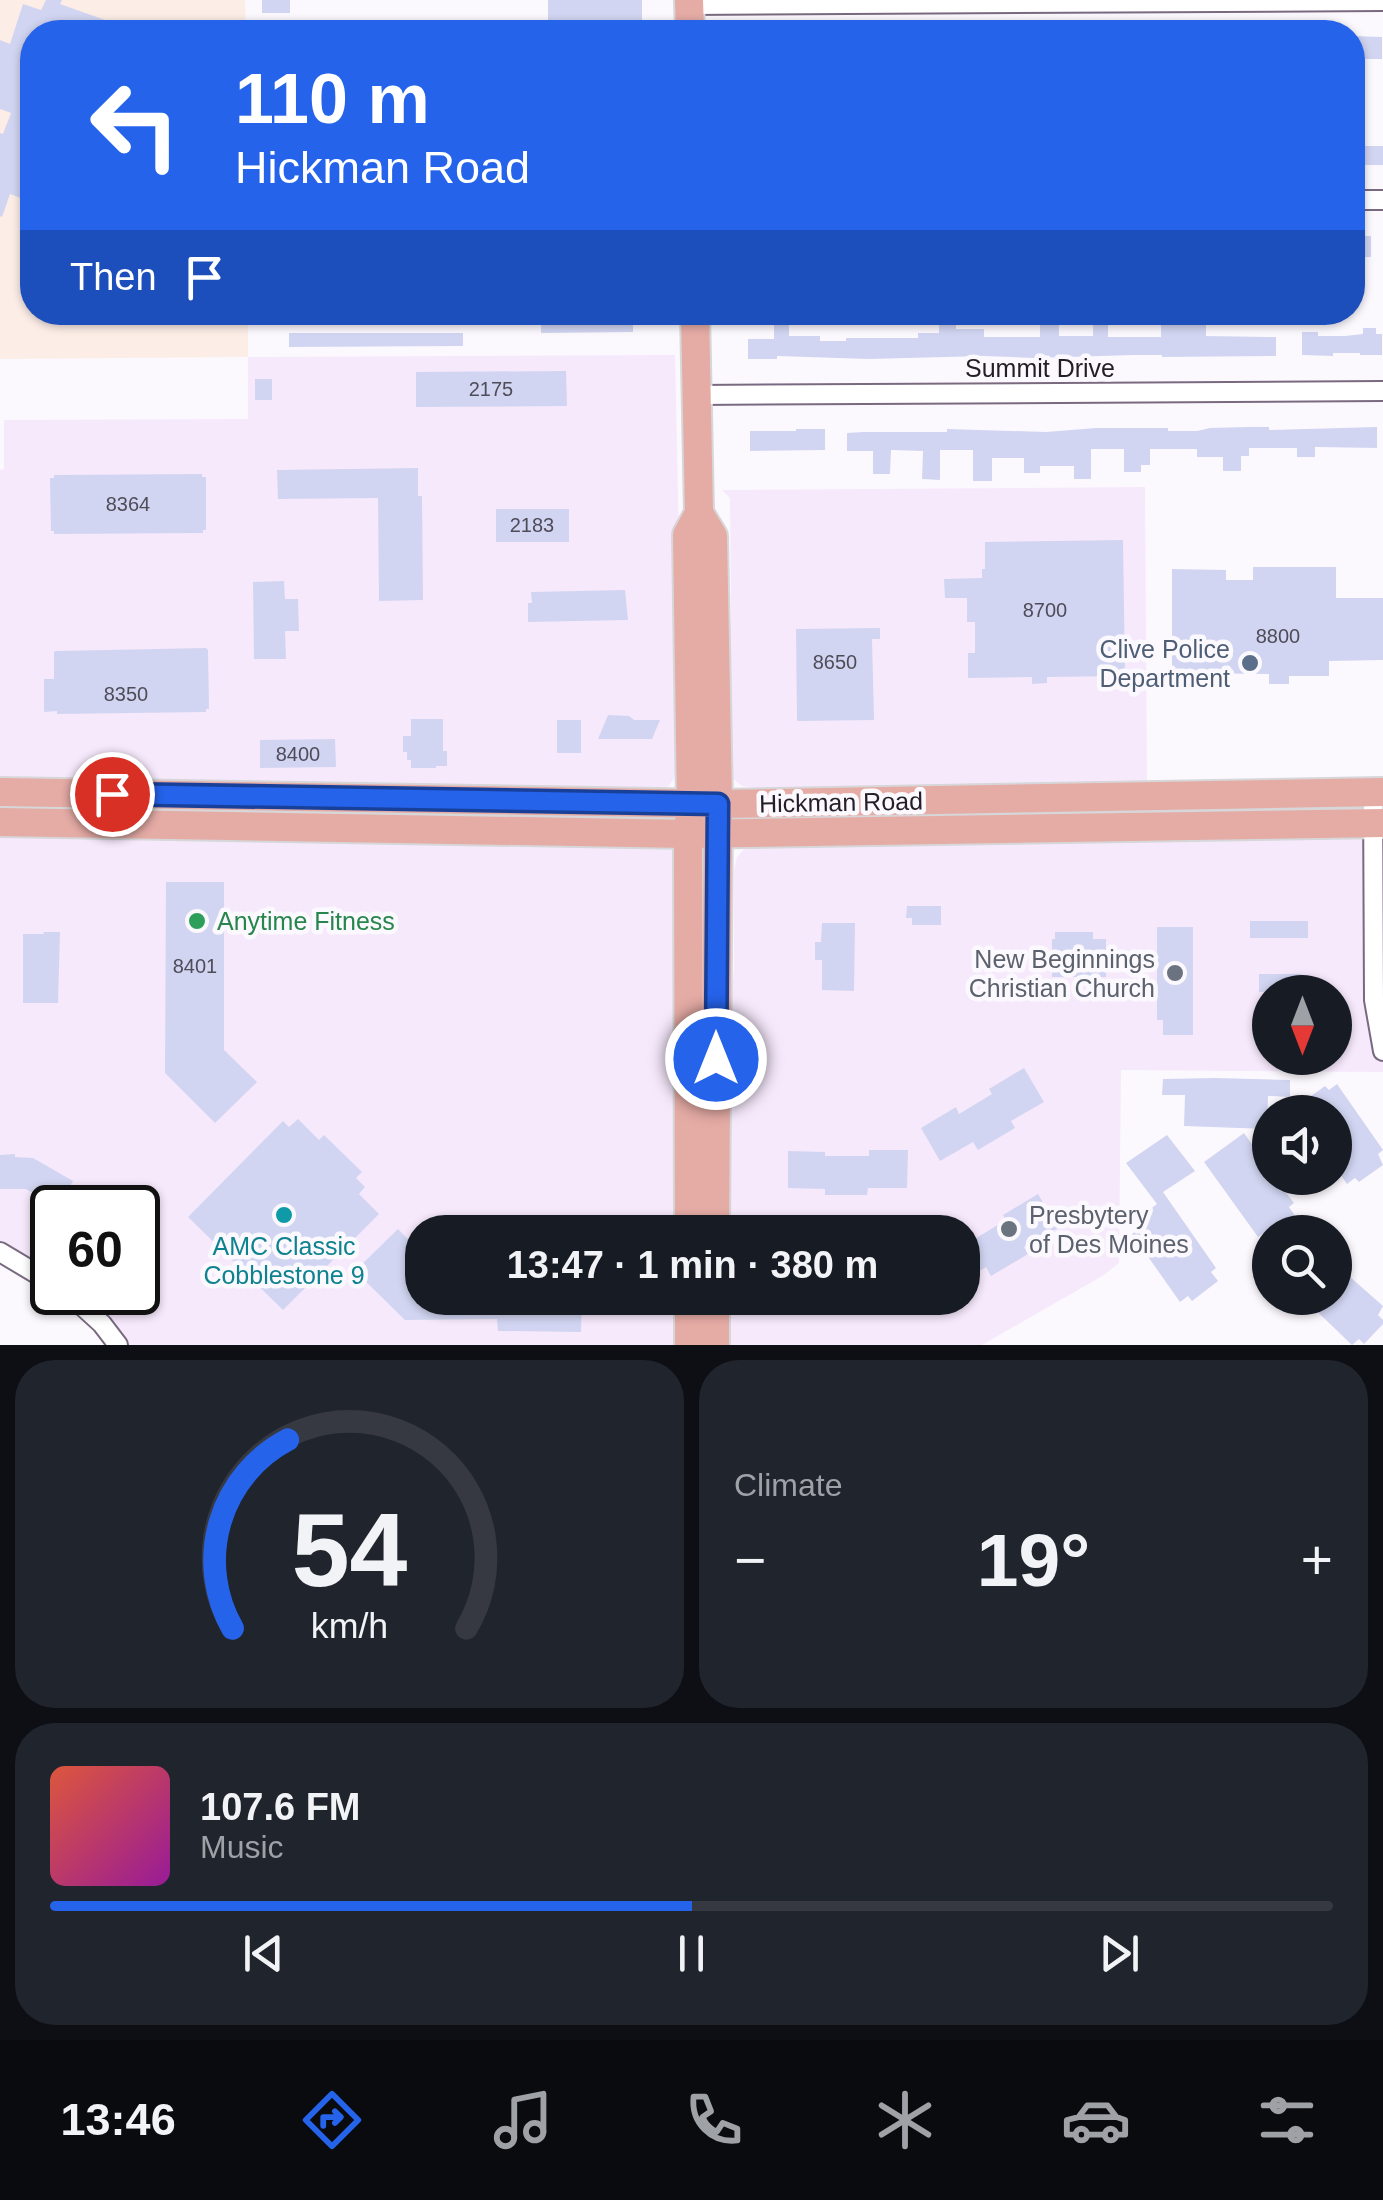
<!DOCTYPE html>
<html lang="en">
<head>
<meta charset="utf-8">
<style>
  body { margin:0; font-family:Arial,sans-serif; background:#20242c; color:#f1f3f6; height:100vh; display:flex; flex-direction:column; font-size:38px; white-space:nowrap }
  * { box-sizing:border-box; margin:0 }
  p { font-size:32px; color:#9ea1a6 }
  .icon { flex:none; width:55px; height:55px; fill:none; stroke:currentColor; stroke-width:2; stroke-linecap:round; stroke-linejoin:round }
  .map { position:relative; height:1345px; overflow:hidden }
  .details { display:flex; flex-direction:column; gap:15px; padding:15px; background:#0d0f14; flex:1 }
  .details>* { flex:none }
  .banner { position:absolute; left:20px; top:20px; width:1345px; height:305px; border-radius:40px; box-shadow:0 2px 8px #0004; background:#2563eb; color:#fff; overflow:hidden }
  .needle { width:65px; rotate:180deg }
  .fabs { position:absolute; left:1252px; top:975px; display:grid; gap:20px }
  .fabs a { display:grid; place-items:center; width:100px; height:100px; border-radius:50%; background:#171b24; box-shadow:0 2px 8px #0004; font-size:50px }
  .speed { position:absolute; left:30px; top:1185px; display:flex; gap:20px; font-size:50px; font-weight:700; text-align:center }
  .speed>* { display:grid; place-content:center; width:130px; height:130px; border-radius:50%; background:#171b24; box-shadow:0 2px 8px #0004; line-height:1 }
  .speed .limit { border:5px solid #111; border-radius:15px; background:#fff; color:#111 }
  .pin { position:absolute; display:grid; place-items:center; width:85px; height:85px; color:#fff; margin:-42px; border:5px solid #fff; border-radius:50%; box-shadow:0 2px 10px #0007 }
  .me { position:absolute; width:110px; margin:-55px; rotate:0deg; stroke-linejoin:round; filter:drop-shadow(0 0 8px #0008) }
  .turn { display:flex; align-items:center; gap:35px; height:210px; padding:0 50px; font-size:45px }
  .turn .icon { width:130px; height:130px; stroke-width:2.5 }
  .turn b { display:block; font-size:70px; line-height:85px }
  .then { display:flex; align-items:center; height:95px; padding:0 50px; background:#0003; gap:20px; font-size:38px }
  .big { font-size:75px; font-weight:700; line-height:1.1 }
  .details .card { flex:1; display:flex; flex-direction:column; justify-content:center; gap:15px; min-width:0; padding:0 35px; border-radius:40px; background:#20242c }
  .details .dial { align-items:center; gap:0 }
  .dial svg { height:260px; overflow:visible; fill:none; stroke:#363941; stroke-width:7; stroke-linecap:round; text-anchor:middle }
  .dial text { fill:#f1f3f6; stroke:none }
  .song { display:flex; align-items:center; gap:30px }
  .cover { width:120px; height:120px; border-radius:15px; background:linear-gradient(135deg,hsl(10 70% 55%),hsl(300 70% 35%)) }
  .played { height:10px; border-radius:5px; background:linear-gradient(90deg,#2563eb 50%,#363941 50%) }
  .keys { display:flex; justify-content:space-around; direction:ltr }
  .heat { display:flex; justify-content:space-between; align-items:center; font-size:55px; direction:ltr }
  .details .tiles { flex:1; display:grid; gap:15px; grid-template-columns:1fr 1fr }
  .card:last-child { grid-column:span 2 }
  .trip { position:absolute; left:405px; top:1215px; width:575px; height:100px; border-radius:40px; background:#171b24; box-shadow:0 2px 8px #0004; font-weight:700; line-height:100px; text-align:center }
  .dock { display:flex; height:160px; justify-content:space-around; align-items:center; background:#090b0e; color:#9ea1a6 }
  .dock .icon { width:70px; height:70px }
  .dock .active { color:#2563eb }
  .dock b { font-size:45px; color:#f1f3f6 }
  .map>svg:first-child { display:block }
  .built { fill:#f6e9fc; fill-rule:evenodd }
  .education { fill:#fcede7 }
  .building { fill:#d2d5f1 }
  .lines { fill:none; stroke-linecap:round; stroke-linejoin:round }
  .street-casing { stroke:#796a80; stroke-width:22 }
  .primary-casing { stroke:#d7d6d8; stroke-width:32 }
  .street { stroke:#fff; stroke-width:18 }
  .primary { stroke:#e5aba5; stroke-width:28 }
  .route-casing { stroke:#184099; stroke-width:25 }
  .route { stroke:#2563eb; stroke-width:18 }
  .service-dot { fill:#5c6f8a; stroke:#fcf9fe; stroke-width:4 }
  .leisure-dot { fill:#2e9e5b; stroke:#fcf9fe; stroke-width:4 }
  .worship-dot { fill:#6b7280; stroke:#fcf9fe; stroke-width:4 }
  .culture-dot { fill:#0f9aa8; stroke:#fcf9fe; stroke-width:4 }
  .labels { text-anchor:middle; stroke-width:9; stroke-linejoin:round; paint-order:stroke }
  .number-label { font-size:20px; fill:#4f4c5a }
  .street-label { font-size:25px; fill:#231e27; stroke:#fcf9fe }
  .service-label { font-size:25px; fill:#4e5e75; stroke:#fcf9fe; text-anchor:end }
  .leisure-label { font-size:25px; fill:#27864d; stroke:#fcf9fe; text-anchor:start }
  .worship-label { font-size:25px; fill:#5b616d; stroke:#fcf9fe; text-anchor:end }
  .culture-label { font-size:25px; fill:#0d838f; stroke:#fcf9fe }
</style>
</head>
<body>
<div class="map">
<svg width="1383" height="1345" viewBox="0 0 1383 1345">
  <rect width="100%" height="100%" fill="#fcf9fe"/>
  <g class="built">
    <path d="M675,355l5,230 -5,67 1,118 -2,9 -10,12 -664,-5v-316l4,-1v-49l244,-1v-62z"/>
    <path d="M1145,487l2,301 -146,4 -78,-6 -170,2 -11,-2 -11,-9 -5,-82 5,-81 -1,-116 -8,-8z"/>
    <path d="M0,822l688,12 1,398h-267v66h267v47h-571l-51,-52 71,-1v-84h-86v75l-52,-31z"/>
    <path d="M1383,831v241l-262,-2 -2,193 -15,12 -122,70h-255v-47h235v-66h-236l2,-203 6,-59v-100l3,-13 9,-10zM1270,992h65v66h-65z"/>
  </g>
  <path class="education" d="M0,0h245l1,32h-214v280l216,1v44l-248,2z"/>
  <g class="building">
    <path d="M46,0h16l-2,4 76,27v1h-104v170l-22,-8 -8,23 -2,-1v-83l3,1 8,-21 -11,-4v-69l10,4 13,-40 18,6z"/>
    <rect x="262" y="0" width="28" height="13"/>
    <path d="M548,0h94v20l-94,1z"/>
    <path d="M1352,36l30,1v22h-22v-4h-8z"/>
    <rect x="1364" y="146" width="19" height="19"/>
    <path d="M1355,236h16v21h-19v-19z"/>
    <path d="M541,312h92v20l-92,1z"/>
    <path d="M1040,313h19v23h34v-21h15v22h53v-12h28v-10h17v21l70,1v19l-114,1v-2h-28l-100,3 -50,-2 -115,3 -92,-3v3h-29v-20h26v-19h15v16h31v5h26v-3h72v-5h21v-18h17v14h28v8h56z"/>
    <path d="M1363,328h13v6h6v21h-22v-2h-27v3l-31,-1v-23h16v4h27l18,-2z"/>
    <path d="M289,333h174v13l-174,1z"/>
    <path d="M566,371l1,35 -151,1v-35z"/>
    <rect x="255" y="379" width="17" height="21"/>
    <path d="M1247,427h22v3l108,-3v21l-62,-1v10h-18v-9h-48v8h-8v15h-18v-14h-26v-8h-47v16h-9v7h-17v-23h-33v30h-17v-13h-34v7h-16v-15h-32v23h-19v-31h-33v30l-18,-1 1,-28 -32,-1 -1,24h-17v-23h-26v-18l16,-1h84v-3l99,3 50,-4h72v3h29l13,-3z"/>
    <path d="M796,429h29v21l-75,1v-20h46z"/>
    <path d="M418,468v28h4l1,104 -44,1 -1,-103 -100,1 -1,-29z"/>
    <path d="M202,474v3h4v53h-3v3l-149,1v-3h-3l-1,-53h4v-3z"/>
    <rect x="496" y="509" width="73" height="33"/>
    <path d="M1123,540l2,136 -78,1v6l-15,1v-7l-64,1v-25h7v-31h-8v-24h-22l-1,-19 38,-1v-9h3v-27z"/>
    <path d="M1253,567h83v31h47v62l-54,1v15h-40v8h-20v-10l-97,-1v-104l54,1v10h27z"/>
    <path d="M284,581l1,18h13l1,32h-14l1,28h-32l-1,-77z"/>
    <path d="M625,590l3,30 -100,2v-19h4l-1,-11z"/>
    <path d="M880,628v11h-8l2,81 -77,1 -1,-92z"/>
    <path d="M206,648l2,2 1,59h-3v3l-149,2v-3l-13,1v-33h10v-27l2,-1z"/>
    <path d="M608,715l21,1 5,4h26l-8,19h-54z"/>
    <path d="M411,719h32v32h4v15h-11v2h-25v-8h-4v-8h-4v-16h8z"/>
    <rect x="557" y="720" width="24" height="33"/>
    <path d="M335,739l1,28 -76,1v-28z"/>
    <path d="M166,882h58v168l33,32 -42,41 -50,-50z"/>
    <path d="M907,906h34v19h-29v-7h-6z"/>
    <rect x="1250" y="921" width="58" height="17"/>
    <path d="M822,923h33l-1,68 -32,-1v-30h-7v-18h6z"/>
    <path d="M1157,927h36v108h-30v-15h-6z"/>
    <path d="M43,932h17l-2,71h-35v-69h21z"/>
    <path d="M1055,932h38v7h13v38h-54v-7h-8v-16h8v-15h3z"/>
    <rect x="1259" y="974" width="42" height="18"/>
    <path d="M1024,1068l20,34 -33,19 4,7 -37,22 -5,-8 -33,19 -19,-33 35,-21 3,7 33,-20 -3,-5z"/>
    <path d="M1215,1078l75,2v17l-22,-1 -1,33 -83,-3 1,-31h-23l1,-16z"/>
    <path d="M1337,1084l46,66 -5,4 5,11 -24,17 -4,-4 -8,6 -12,-17v-55h-29l-6,-8 25,-18 4,4z"/>
    <path d="M298,1119l21,21 5,-5 38,37 -6,6 9,9 -6,7 20,20 -96,96 -95,-93 95,-96 6,6z"/>
    <path d="M1244,1133l26,37v8h5l19,25 -5,4 7,10 -22,15h-4v4l-4,-5 -8,6 -54,-75z"/>
    <path d="M1167,1135l28,36 -32,21 53,76 -5,4 7,9 -26,20 -4,-5 -8,6 -48,-68 6,-5 -5,-7 24,-18 -31,-41z"/>
    <path d="M869,1150h39l-1,38h-39l-1,7h-42v-6l-37,-1v-37l37,1v4h44z"/>
    <path d="M15,1154v3l18,1 40,23 -14,27 -33,-19h-26v-34z"/>
    <path d="M1038,1194l20,34 -34,19 4,7 -37,22 -5,-9 -24,15v-59l11,17 33,-20 -3,-5z"/>
    <path d="M398,1229l24,25v44h160l-1,34 -83,-1 -1,-12 -92,1 -50,-49z"/>
    <path d="M1335,1274l8,8 6,-6 34,30 -5,9 5,5v4l-19,20 -5,-5 -7,6 -49,-47h32z"/>
    <path d="M829,1298h43l-2,13h-42z"/>
  </g>
  <g class="lines">
    <defs>
      <g id="street">
        <path d="M689,5l694,-4"/>
        <path d="M1352,200h31"/>
        <path d="M697,395l686,-4"/>
        <path d="M1373,792l1,208 9,51"/>
        <path d="M0,1252l52,31"/>
        <path d="M67,1292l35,32 16,21"/>
      </g>
      <g id="primary">
        <path d="M689,0l1,32"/>
        <path d="M699,513l14,23 5,268 -3,428"/>
        <path d="M0,792l718,12 665,-12"/>
        <path d="M0,822l688,12 695,-11"/>
        <path d="M689,1232l-1,-398 3,-30 -4,-269 12,-22 -4,-201"/>
        <path d="M689,1298v47"/>
        <path d="M715,1345v-47"/>
      </g>
    </defs>
    <use href="#street" class="street-casing"/>
    <use href="#primary" class="primary-casing"/>
    <use href="#street" class="street"/>
    <use href="#primary" class="primary"/>
  </g>
  <g class="lines">
    <defs>
      <path id="route" d="M112,794l606,10 -2,255"/>
    </defs>
    <use href="#route" class="route-casing"/>
    <use href="#route" class="route"/>
  </g>
  <circle class="service-dot" cx="1250" cy="663" r="10"/>
  <circle class="leisure-dot" cx="197" cy="921" r="10"/>
  <g class="worship-dot">
    <circle cx="1175" cy="973" r="10"/>
    <circle cx="1009" cy="1229" r="10"/>
  </g>
  <circle class="culture-dot" cx="284" cy="1215" r="10"/>
  <g class="labels">
    <g class="number-label">
      <text x="491" y="396">2175</text>
      <text x="128" y="511">8364</text>
      <text x="532" y="532">2183</text>
      <text x="1045" y="617">8700</text>
      <text x="1278" y="643">8800</text>
      <text x="835" y="669">8650</text>
      <text x="126" y="701">8350</text>
      <text x="298" y="761">8400</text>
      <text x="195" y="973">8401</text>
    </g>
    <g class="street-label">
      <text x="1040" y="377">Summit Drive</text>
      <text transform="translate(841 802) rotate(-1)" y="9">Hickman Road</text>
    </g>
    <g class="service-label">
      <text x="1230" y="658">Clive Police<tspan x="1230" dy="29">Department</tspan></text>
    </g>
    <g class="leisure-label">
      <text x="217" y="930">Anytime Fitness</text>
    </g>
    <g class="worship-label">
      <text x="1155" y="968">New Beginnings<tspan x="1155" dy="29">Christian Church</tspan></text>
      <text x="1029" y="1224" text-anchor="start">Presbytery<tspan x="1029" dy="29">of Des Moines</tspan></text>
    </g>
    <g class="culture-label">
      <text x="284" y="1255">AMC Classic<tspan x="284" dy="29">Cobblestone 9</tspan></text>
    </g>
  </g>
</svg>
<div class="fabs">
<a><svg class="needle" viewBox="-14 -14 28 28"><path d="M0-13l5 13h-10z" fill="#e53935"/><path d="M0 13l5-13h-10z" fill="#9ea1a6"/></svg></a>
<a><svg class="icon" aria-label="sound" viewBox="0 0 24 24"><path d="M4 9h4l5-4v14l-5-4H4zM17 9q2 3 0 6"/></svg></a>
<a><svg class="icon" aria-label="search" viewBox="0 0 24 24"><circle cx="10" cy="10" r="6"/><path d="M15 15l6 6"/></svg></a>
</div>
<div class="speed"><div class="limit">60</div></div>
<div class="pin" style="left:112px;top:794px;background:#d93025"><svg class="icon" aria-label="arrive" viewBox="0 0 24 24"><path d="M6 21V4h12l-3 4 3 4H6"/></svg></div>
<svg class="me" style="left:716px;top:1059px" viewBox="-20 -20 40 40"><circle r="17" fill="#2563eb" stroke="#fff" stroke-width="3"/><path d="M0-11L8 9 0 5-8 9z" fill="#fff"/></svg>
<div class="trip">13:47 · 1 min · 380 m</div>
<div class="banner">
<div class="turn"><svg class="icon" aria-label="left" viewBox="0 0 24 24"><path d="M17 20v-9H6M10 6l-5 5 5 5"/></svg><div><b>110 m</b>Hickman Road</div></div>
<div class="then">Then<svg class="icon" aria-label="arrive" viewBox="0 0 24 24"><path d="M6 21V4h12l-3 4 3 4H6"/></svg></div>
</div>
</div>
<section class="details">
<div class="tiles">
<div class="card dial"><svg viewBox="0 0 100 80">
<path d="M14 69A42 42 0 1 1 86 69"/>
<path d="M14 69A42 42 0 0 1 31 11" stroke="#2563eb"/>
<text x="50" y="56" font-size="32" font-weight="700">54</text>
<text x="50" y="72" font-size="11">km/h</text>
</svg></div>
<div class="card"><p>Climate</p>
<div class="heat"><a>−</a><b class="big">19°</b><a>+</a></div>
</div>
<div class="card">
<div class="song"><i class="cover"></i><div><b>107.6 FM</b><p>Music</p></div></div>
<div class="played"></div>
<div class="keys"><svg class="icon" aria-label="previous" viewBox="0 0 24 24"><path d="M18 5L8 12l10 7zM5 5v14"/></svg><svg class="icon" aria-label="pause" viewBox="0 0 24 24"><path d="M8 5v14M16 5v14"/></svg><svg class="icon" aria-label="next" viewBox="0 0 24 24"><path d="M6 5l10 7-10 7zM19 5v14"/></svg></div>
</div>
</div>
</section>
<nav class="dock">
<b>13:46</b>
<svg class="icon active" aria-label="directions" viewBox="0 0 24 24"><path d="M12 3l9 9-9 9-9-9zM9 14v-3h6M13 9l2 2-2 2"/></svg>
<svg class="icon" aria-label="music" viewBox="0 0 24 24"><path d="M9 18V5l10-2v13"/><circle cx="6" cy="18" r="3"/><circle cx="16" cy="16" r="3"/></svg>
<svg class="icon" aria-label="phone" viewBox="0 0 24 24"><path d="M5 4h4l2 5-3 2q2 4 5 5l2-3 5 2v4C11 20 4 13 5 4z"/></svg>
<svg class="icon" aria-label="climate" viewBox="0 0 24 24"><path d="M12 3v18M4 7l16 10M4 17L20 7"/></svg>
<svg class="icon" aria-label="car" viewBox="0 0 24 24"><path d="M5 17H2v-5l4-1 3-4h7l3 4 3 1v5h-3M9 17h6M6 11h13"/><circle cx="7" cy="17" r="2"/><circle cx="17" cy="17" r="2"/></svg>
<svg class="icon" aria-label="filters" viewBox="0 0 24 24"><path d="M4 7h16M4 17h16"/><circle cx="9" cy="7" r="2"/><circle cx="15" cy="17" r="2"/></svg>
</nav>
</body>
</html>
